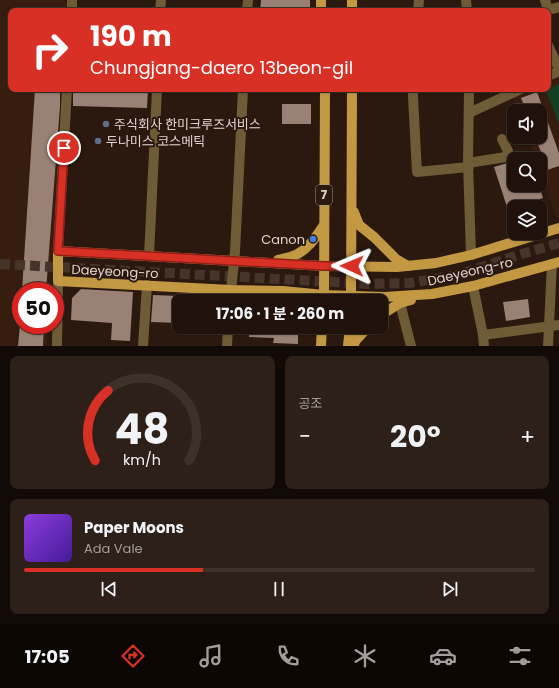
<!DOCTYPE html>
<html lang="ko">
<head>
<meta charset="utf-8">
<style>
  body { margin:0; font-family:Poppins,"Noto Sans KR",sans-serif; background:#2d2018; color:#f1f3f6; height:100vh; display:flex; flex-direction:column; font-size:15px; white-space:nowrap }
  * { box-sizing:border-box; margin:0 }
  p { font-size:13px; color:#a29e9c }
  .icon { flex:none; width:22px; height:22px; fill:none; stroke:currentColor; stroke-width:2; stroke-linecap:round; stroke-linejoin:round }
  .map { position:relative; height:346px; overflow:hidden }
  .drawer { display:flex; flex-direction:column; gap:10px; padding:10px; background:#120a06; flex:1 }
  .drawer>* { flex:none }
  .guide { position:absolute; left:8px; top:8px; width:543px; height:84px; border-radius:8px; box-shadow:0 1px 3px #0004,0 0 0 1px #3d322b; background:#d93025; color:#fff; overflow:hidden }
  .buttons { position:absolute; left:507px; top:104px; display:grid; gap:8px }
  .buttons a { display:grid; place-items:center; width:40px; height:40px; border-radius:8px; background:#20120a; box-shadow:0 1px 3px #0004,0 0 0 1px #3d322b; font-size:20px }
  .speed { position:absolute; left:12px; top:282px; display:flex; gap:8px; font-size:20px; font-weight:700; text-align:center }
  .speed>* { display:grid; place-content:center; width:52px; height:52px; border-radius:50%; background:#20120a; box-shadow:0 1px 3px #0004,0 0 0 1px #3d322b; line-height:1 }
  .speed .limit { border:6px solid #d22; background:#fff; color:#111 }
  .pin { position:absolute; display:grid; place-items:center; width:34px; height:34px; color:#fff; margin:-17px; border:2px solid #fff; border-radius:50%; box-shadow:0 1px 4px #0007 }
  .me { position:absolute; width:44px; margin:-22px; rotate:271deg; stroke-linejoin:round; filter:drop-shadow(0 0 3px #0008) }
  .turn { display:flex; align-items:center; gap:14px; height:84px; padding:0 16px; font-size:18px }
  .turn .icon { width:52px; height:52px; stroke-width:2.5 }
  .turn b { display:block; font-size:28px; line-height:34px }
  .big { font-size:30px; font-weight:700; line-height:1.1 }
  .drawer .widget { flex:1; display:flex; flex-direction:column; justify-content:center; gap:6px; min-width:0; padding:0 14px; border-radius:8px; background:#2d2018 }
  .drawer .dial { align-items:center; gap:0 }
  .dial svg { height:104px; overflow:visible; fill:none; stroke:#3d322b; stroke-width:7; stroke-linecap:round; text-anchor:middle }
  .dial text { fill:#f1f3f6; stroke:none }
  .song { display:flex; align-items:center; gap:12px }
  .cover { width:48px; height:48px; border-radius:6px; background:linear-gradient(135deg,hsl(270 70% 55%),hsl(260 70% 35%)) }
  .played { height:4px; border-radius:2px; background:linear-gradient(90deg,#d93025 35%,#3d322b 35%) }
  .keys { display:flex; justify-content:space-around; direction:ltr }
  .heat { display:flex; justify-content:space-between; align-items:center; font-size:22px; direction:ltr }
  .drawer .tiles { flex:1; display:grid; gap:10px; grid-template-columns:1fr 1fr }
  .widget:last-child { grid-column:span 2 }
  .trip { position:absolute; left:172px; top:294px; width:216px; height:40px; border-radius:8px; background:#20120a; box-shadow:0 1px 3px #0004,0 0 0 1px #3d322b; font-weight:700; line-height:40px; text-align:center }
  .dock { display:flex; height:64px; justify-content:space-around; align-items:center; background:#0d0704; color:#a29e9c }
  .dock .icon { width:28px; height:28px }
  .dock .active { color:#d93025 }
  .dock b { font-size:18px; color:#f1f3f6 }
  .map>svg:first-child { display:block }
  .built { fill:#361d10 }
  .green { fill:#133f24 }
  .building { fill:#998175 }
  .lines { fill:none; stroke-linecap:round; stroke-linejoin:round }
  .major-tunnel { stroke:#46342a; stroke-width:10; stroke-dasharray:10 5; stroke-linecap:butt }
  .minor { stroke:#6f5b35; stroke-width:10 }
  .major { stroke:#c29942; stroke-width:10 }
  .route-casing { stroke:#8d1f18; stroke-width:10 }
  .route { stroke:#d93025; stroke-width:7 }
  .service-dot { fill:#5c6f8a; stroke:#2b180e; stroke-width:1.5 }
  .shop-dot { fill:#3f7fe0; stroke:#2b180e; stroke-width:1.5 }
  .labels { text-anchor:middle; stroke-width:4; stroke-linejoin:round; paint-order:stroke }
  .shield { fill:#2b180e; stroke:#aa9a93; stroke-width:1 }
  .shield-label { font-size:12px; font-weight:bold; fill:#e0d2cc }
  .poi-label { font-size:13px; fill:#e0d2cc; stroke:#2b180e; text-anchor:start }
  .street-label { font-size:13px; fill:#e0d2cc; stroke:#2b180e }
</style>
</head>
<body>
<div class="map">
<svg width="559" height="346" viewBox="0 0 559 346">
  <rect width="100%" height="100%" fill="#2b180e"/>
  <g class="built">
    <path d="M0,0h70l-1,11h-58v78h53l-13,202h-30v34h27l-1,21h-47z"/>
    <path d="M559,73v144l-3,1 -16,-47v-12h-4l-8,-22h12v-26h-21l-6,-15 14,-7h21v-10z"/>
  </g>
  <path class="green" d="M559,84v40l-13,-34z"/>
  <g class="building">
    <path d="M261,0h49v11h-50z"/>
    <path d="M35,89h25v17l-14,185h-24z"/>
    <path d="M73,89h75l-1,19 -74,-2z"/>
    <path d="M537,92l22,61v13l-12,4 -4,-11h-17v-2l15,-5 -6,-15h5v-26h-14l-5,-13z"/>
    <rect x="282" y="104" width="29" height="20"/>
    <path d="M514,161v24h25l4,13 -29,9 -6,3 -14,-43z"/>
    <path d="M81,289l52,3 -3,49 -19,-1 1,-17 -41,-3 1,-22z"/>
    <path d="M153,295l26,1v27l-28,-1z"/>
    <path d="M528,299l2,18 -24,4 -3,-19z"/>
    <path d="M20,325h24l-1,21h-25z"/>
    <path d="M250,327h43l5,6v11l-25,-1 1,-5 -25,-1z"/>
  </g>
  <g class="lines">
    <path class="major-tunnel" d="M0,264l280,15 89,5 40,-1 49,-8 54,-18 47,-14"/>
    <g class="minor">
      <path d="M466,0l1,11"/>
      <path d="M545,0l3,10"/>
      <path d="M72,11v-11"/>
      <path d="M160,11l1,-11"/>
      <path d="M247,11l1,-11"/>
      <path d="M418,11l1,-11"/>
      <path d="M545,11l14,-4"/>
      <path d="M548,45l11,24"/>
      <path d="M548,76l11,-5"/>
      <path d="M413,89v8l4,75 52,-5"/>
      <path d="M469,89l-1,74 3,92"/>
      <path d="M469,113l52,-24"/>
      <path d="M468,163l38,-6 2,-6 -6,-12"/>
      <path d="M58,251l9,-162"/>
      <path d="M149,256l8,-167"/>
      <path d="M473,286l10,49 1,11"/>
      <path d="M230,301l5,-49 8,-163"/>
      <path d="M400,303l11,43"/>
      <path d="M483,335l76,-10"/>
      <path d="M57,346l1,-65"/>
      <path d="M143,346l4,-61"/>
      <path d="M227,346l1,-19"/>
      <path d="M548,346l4,-82"/>
    </g>
    <g class="major">
      <path d="M321,11v-11"/>
      <path d="M352,11v-11"/>
      <path d="M354,212l5,13 15,12 22,22 12,7"/>
      <path d="M559,228l-88,27 -35,8 -39,4 -73,-1 -266,-15v30l173,9 52,1 41,4 60,2 48,-3 41,-8 86,-24"/>
      <path d="M278,260c5,-1 10,-2 15,-4 14,-5 23,-19 31,-31"/>
      <path d="M324,301l1,-212"/>
      <path d="M351,301l1,-212"/>
      <path d="M381,315l19,-12 11,-3"/>
      <path d="M321,346l1,-19"/>
      <path d="M348,346l2,-19"/>
      <path d="M353,346l3,-6 12,-13"/>
    </g>
  </g>
  <g class="lines">
    <defs>
      <path id="route" d="M64,148l-6,103 266,15h28"/>
    </defs>
    <use href="#route" class="route-casing"/>
    <use href="#route" class="route"/>
  </g>
  <g class="service-dot">
    <circle cx="106" cy="124" r="4"/>
    <circle cx="98" cy="141" r="4"/>
  </g>
  <circle class="shop-dot" cx="313" cy="239" r="4"/>
  <g class="labels">
    <rect class="shield" x="316" y="185" width="16" height="20" rx="3"/>
    <g class="shield-label">
      <text x="324" y="199">7</text>
    </g>
    <g class="poi-label">
      <text x="114" y="129">주식회사 한미크루즈서비스</text>
      <text x="106" y="146">두나미스 코스메틱</text>
      <text x="305" y="244" text-anchor="end">Canon</text>
    </g>
    <g class="street-label">
      <text transform="translate(115 271) rotate(3)" y="5">Daeyeong-ro</text>
      <text transform="translate(470 271) rotate(-13)" y="5">Daeyeong-ro</text>
    </g>
  </g>
</svg>
<div class="buttons">
<a><svg class="icon" aria-label="sound" viewBox="0 0 24 24"><path d="M4 9h4l5-4v14l-5-4H4zM17 9q2 3 0 6"/></svg></a>
<a><svg class="icon" aria-label="search" viewBox="0 0 24 24"><circle cx="10" cy="10" r="6"/><path d="M15 15l6 6"/></svg></a>
<a><svg class="icon" aria-label="layers" viewBox="0 0 24 24"><path d="M12 4l9 5-9 5-9-5zM3 14l9 5 9-5"/></svg></a>
</div>
<div class="speed"><div class="limit">50</div></div>
<div class="pin" style="left:64px;top:148px;background:#d93025"><svg class="icon" aria-label="arrive" viewBox="0 0 24 24"><path d="M6 21V4h12l-3 4 3 4H6"/></svg></div>
<svg class="me" style="left:352px;top:266px" viewBox="-20 -20 40 40"><path d="M0-17L14 15 0 8-14 15z" fill="#d93025" stroke="#fff" stroke-width="4"/></svg>
<div class="trip">17:06 · 1 분 · 260 m</div>
<div class="guide">
<div class="turn"><svg class="icon" aria-label="right" viewBox="0 0 24 24"><path d="M7 20v-9h11M14 6l5 5-5 5"/></svg><div><b>190 m</b>Chungjang-daero 13beon-gil</div></div>
</div>
</div>
<section class="drawer">
<div class="tiles">
<div class="widget dial"><svg viewBox="0 0 100 80">
<path d="M14 69A42 42 0 1 1 86 69"/>
<path d="M14 69A42 42 0 0 1 24 15" stroke="#d93025"/>
<text x="50" y="56" font-size="32" font-weight="700">48</text>
<text x="50" y="72" font-size="11">km/h</text>
</svg></div>
<div class="widget"><p>공조</p>
<div class="heat"><a>−</a><b class="big">20°</b><a>+</a></div>
</div>
<div class="widget">
<div class="song"><i class="cover"></i><div><b>Paper Moons</b><p>Ada Vale</p></div></div>
<div class="played"></div>
<div class="keys"><svg class="icon" aria-label="previous" viewBox="0 0 24 24"><path d="M18 5L8 12l10 7zM5 5v14"/></svg><svg class="icon" aria-label="pause" viewBox="0 0 24 24"><path d="M8 5v14M16 5v14"/></svg><svg class="icon" aria-label="next" viewBox="0 0 24 24"><path d="M6 5l10 7-10 7zM19 5v14"/></svg></div>
</div>
</div>
</section>
<nav class="dock">
<b>17:05</b>
<svg class="icon active" aria-label="directions" viewBox="0 0 24 24"><path d="M12 3l9 9-9 9-9-9zM9 14v-3h6M13 9l2 2-2 2"/></svg>
<svg class="icon" aria-label="music" viewBox="0 0 24 24"><path d="M9 18V5l10-2v13"/><circle cx="6" cy="18" r="3"/><circle cx="16" cy="16" r="3"/></svg>
<svg class="icon" aria-label="phone" viewBox="0 0 24 24"><path d="M5 4h4l2 5-3 2q2 4 5 5l2-3 5 2v4C11 20 4 13 5 4z"/></svg>
<svg class="icon" aria-label="climate" viewBox="0 0 24 24"><path d="M12 3v18M4 7l16 10M4 17L20 7"/></svg>
<svg class="icon" aria-label="car" viewBox="0 0 24 24"><path d="M5 17H2v-5l4-1 3-4h7l3 4 3 1v5h-3M9 17h6M6 11h13"/><circle cx="7" cy="17" r="2"/><circle cx="17" cy="17" r="2"/></svg>
<svg class="icon" aria-label="filters" viewBox="0 0 24 24"><path d="M4 7h16M4 17h16"/><circle cx="9" cy="7" r="2"/><circle cx="15" cy="17" r="2"/></svg>
</nav>
</body>
</html>
